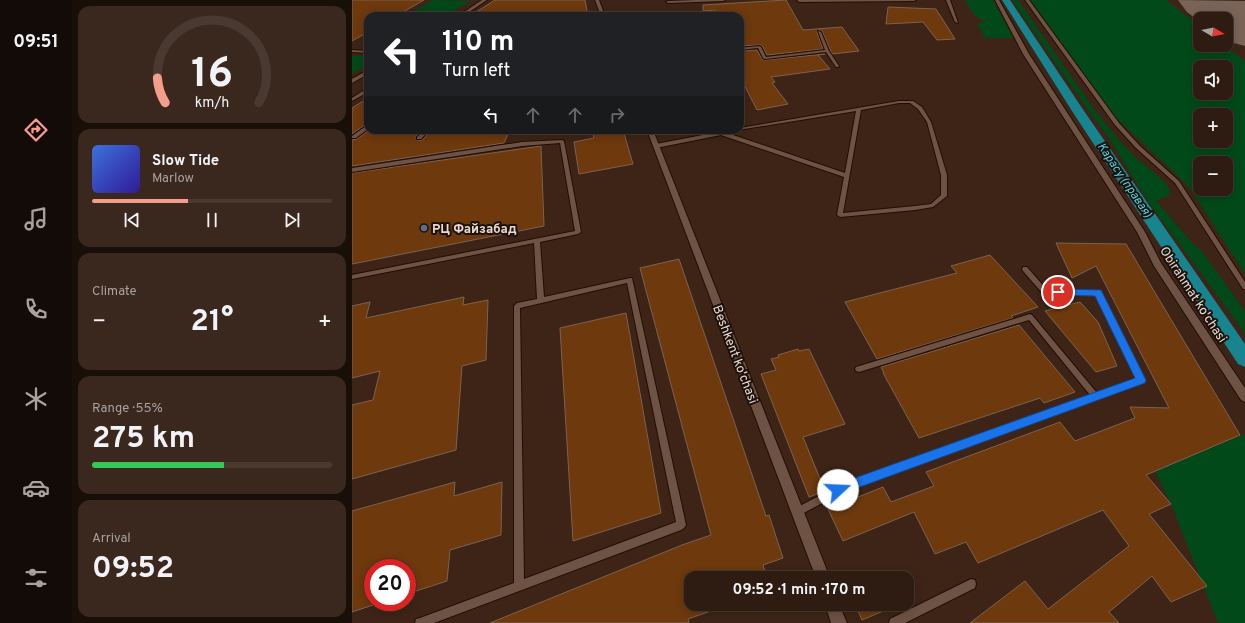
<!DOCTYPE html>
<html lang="en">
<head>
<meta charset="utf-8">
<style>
  body { margin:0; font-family:Overpass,sans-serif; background:#3a281f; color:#f1f3f6; height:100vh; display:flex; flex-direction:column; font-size:15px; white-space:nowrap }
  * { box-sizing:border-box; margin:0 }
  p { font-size:13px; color:#a7a19f }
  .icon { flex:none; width:22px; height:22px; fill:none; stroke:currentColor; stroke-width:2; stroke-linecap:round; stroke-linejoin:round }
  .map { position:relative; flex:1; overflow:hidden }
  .panel { display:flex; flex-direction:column; gap:6px; padding:6px; background:#190f09; width:280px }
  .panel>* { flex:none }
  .top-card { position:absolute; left:12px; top:12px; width:380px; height:122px; border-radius:12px; box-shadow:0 2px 10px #0003,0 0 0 1px #493931; background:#202124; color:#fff; overflow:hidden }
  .needle { width:26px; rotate:99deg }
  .buttons { position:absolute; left:841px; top:12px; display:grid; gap:8px }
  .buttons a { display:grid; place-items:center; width:40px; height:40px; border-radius:8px; background:#2e1b11; box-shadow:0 2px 10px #0003,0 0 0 1px #493931; font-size:20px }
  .speed { position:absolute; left:12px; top:559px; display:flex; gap:8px; font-size:20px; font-weight:700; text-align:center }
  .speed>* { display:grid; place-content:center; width:52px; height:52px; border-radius:50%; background:#2e1b11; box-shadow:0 2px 10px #0003,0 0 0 1px #493931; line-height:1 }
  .speed .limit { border:6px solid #d22; background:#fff; color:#111 }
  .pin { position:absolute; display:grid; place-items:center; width:34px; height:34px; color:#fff; margin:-17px; border:2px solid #fff; border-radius:50%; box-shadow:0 1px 4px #0007 }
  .me { position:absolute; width:44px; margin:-22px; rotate:70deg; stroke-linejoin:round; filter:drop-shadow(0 0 3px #0008) }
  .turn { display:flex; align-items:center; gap:14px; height:84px; padding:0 12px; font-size:18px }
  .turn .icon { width:52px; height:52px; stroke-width:2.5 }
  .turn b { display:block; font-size:28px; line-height:34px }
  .lanes { display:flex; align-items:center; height:38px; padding:0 12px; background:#0003; justify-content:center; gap:20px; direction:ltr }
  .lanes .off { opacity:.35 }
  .big { font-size:30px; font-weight:700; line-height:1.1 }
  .panel .widget { flex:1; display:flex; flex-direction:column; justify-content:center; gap:6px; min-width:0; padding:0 14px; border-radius:12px; background:#3a281f }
  .panel .dial { align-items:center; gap:0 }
  .dial svg { height:104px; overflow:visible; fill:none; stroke:#493931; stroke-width:7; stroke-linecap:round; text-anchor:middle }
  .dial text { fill:#f1f3f6; stroke:none }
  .song { display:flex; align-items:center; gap:12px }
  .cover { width:48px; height:48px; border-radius:6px; background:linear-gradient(135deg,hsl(220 70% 55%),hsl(250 70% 35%)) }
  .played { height:4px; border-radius:2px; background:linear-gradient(90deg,#f49d8d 40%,#493931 40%) }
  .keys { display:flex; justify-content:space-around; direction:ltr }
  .heat { display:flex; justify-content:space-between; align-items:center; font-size:22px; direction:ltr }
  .charge { height:6px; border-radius:3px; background:linear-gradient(90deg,#34c759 55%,#493931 0) }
  .trip { position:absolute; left:332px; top:571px; width:230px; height:40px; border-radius:12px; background:#2e1b11; box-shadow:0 2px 10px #0003,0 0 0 1px #493931; font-weight:700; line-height:40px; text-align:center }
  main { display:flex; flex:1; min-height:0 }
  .menu { display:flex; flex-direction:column; width:72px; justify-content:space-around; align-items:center; background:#120b07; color:#a7a19f }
  .menu .icon { width:28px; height:28px }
  .menu .selected { color:#f49d8d }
  .menu b { font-size:18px; color:#f1f3f6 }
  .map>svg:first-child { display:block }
  .green { fill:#024919; fill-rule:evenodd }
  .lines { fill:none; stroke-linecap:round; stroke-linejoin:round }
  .canal { fill:#178490; fill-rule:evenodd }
  .runway { fill:#7a6458; fill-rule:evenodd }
  .building { fill:#6d390d; stroke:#7d6251 }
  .lane-casing { stroke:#230d02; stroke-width:2 }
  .street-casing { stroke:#230d02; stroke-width:2 }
  .secondary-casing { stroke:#230d02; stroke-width:2 }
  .lane { fill:#6e5244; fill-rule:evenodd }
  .street { fill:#6e5244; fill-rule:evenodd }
  .secondary { fill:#6e5244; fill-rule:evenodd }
  .route { fill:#1a73e8; stroke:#114b97 }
  .service-dot { fill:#5c6f8a; stroke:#1c110b; stroke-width:1.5 }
  .labels { text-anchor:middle; stroke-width:4; stroke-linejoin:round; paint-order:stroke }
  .far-water-label { font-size:12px; font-style:italic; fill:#51d6e5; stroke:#1c110b }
  .poi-label { font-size:13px; font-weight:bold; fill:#e9d9d0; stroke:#1c110b; text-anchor:start }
  .street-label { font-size:13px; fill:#e9d9d0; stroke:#1c110b }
</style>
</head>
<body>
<main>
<nav class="menu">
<b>09:51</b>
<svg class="icon selected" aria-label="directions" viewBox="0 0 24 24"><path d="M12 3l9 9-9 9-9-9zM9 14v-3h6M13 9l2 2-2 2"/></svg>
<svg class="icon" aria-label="music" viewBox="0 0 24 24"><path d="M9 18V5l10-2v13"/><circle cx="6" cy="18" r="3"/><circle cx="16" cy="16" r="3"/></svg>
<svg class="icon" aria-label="phone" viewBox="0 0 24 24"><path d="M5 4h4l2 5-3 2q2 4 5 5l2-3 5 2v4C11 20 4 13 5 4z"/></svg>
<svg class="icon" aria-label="climate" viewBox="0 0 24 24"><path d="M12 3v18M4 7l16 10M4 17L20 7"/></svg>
<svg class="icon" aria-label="car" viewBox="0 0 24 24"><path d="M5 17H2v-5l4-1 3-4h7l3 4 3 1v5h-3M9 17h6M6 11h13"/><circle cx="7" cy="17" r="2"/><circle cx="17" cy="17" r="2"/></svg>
<svg class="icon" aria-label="filters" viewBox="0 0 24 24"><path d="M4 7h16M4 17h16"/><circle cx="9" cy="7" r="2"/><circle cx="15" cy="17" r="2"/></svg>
</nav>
<section class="panel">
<div class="widget dial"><svg viewBox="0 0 100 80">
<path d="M14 69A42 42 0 1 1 86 69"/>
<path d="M14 69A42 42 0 0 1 8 50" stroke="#f49d8d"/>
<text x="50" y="56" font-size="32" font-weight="700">16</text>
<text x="50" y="72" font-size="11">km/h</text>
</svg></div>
<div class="widget">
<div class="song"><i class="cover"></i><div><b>Slow Tide</b><p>Marlow</p></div></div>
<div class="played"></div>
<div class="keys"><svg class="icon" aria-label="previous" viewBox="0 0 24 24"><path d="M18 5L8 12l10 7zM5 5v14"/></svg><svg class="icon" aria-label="pause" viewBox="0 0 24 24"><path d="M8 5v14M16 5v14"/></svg><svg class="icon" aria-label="next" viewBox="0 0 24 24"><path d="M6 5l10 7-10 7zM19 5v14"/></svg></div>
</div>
<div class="widget"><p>Climate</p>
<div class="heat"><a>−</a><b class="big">21°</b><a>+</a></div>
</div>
<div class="widget"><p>Range · 55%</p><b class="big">275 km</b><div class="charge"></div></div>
<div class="widget"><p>Arrival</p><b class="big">09:52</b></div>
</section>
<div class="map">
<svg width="893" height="623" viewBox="0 0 893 623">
  <rect width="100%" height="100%" fill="#3d2417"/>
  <g class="green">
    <path d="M81,0l37,1 -25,15h-41z"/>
    <path d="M613,0h28l20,38h-28l-8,-15 9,-1 -12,-7z"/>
    <path d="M660,0h6l76,109 23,29 17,18 32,27 4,8 -1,5 -13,4 35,42 9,7 45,62v22l-96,-130 -42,-68 -17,-22z"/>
    <path d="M678,0h136l34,26v19h24l21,16v213l-54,-84 -11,-12 -65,-61zM848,67h26v26h-26zM848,115h26v26h-26zM848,163h26v26h-26z"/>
    <path d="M0,56h16v8l-16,10z"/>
    <path d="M893,434v189h-27l-47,-119 -16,-33z"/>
  </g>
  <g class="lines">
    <path class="canal" d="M650,0h8l74,111 161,233v23l-7,-3 -166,-253z"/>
    <path class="runway" d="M826,0l67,1v45l-19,-5v-22h-26v3l-13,-10z"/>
  </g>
  <g class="building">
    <path d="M0,0h72l-28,16h-28v16l-16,9z"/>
    <path d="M143,0h90l3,16h-118z"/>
    <path d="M434,0l17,30 39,-3 17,24 -27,3 -10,-23 -4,-1 -1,2 6,17 -56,6 -5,-9 -2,-1 -20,1v-30h-21l-4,-6 -12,1v-6z"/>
    <path d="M536,7l48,2 19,30 -18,1 -14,-18 -37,2z"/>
    <path d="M405,50l5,9 3,1 60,-6 -7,1 12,14 -59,8 4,5 -3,1 16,21 -31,6 -17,-33v-26z"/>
    <path d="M16,98v26l-3,1 -13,9v-26z"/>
    <path d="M17,130h54l-7,6 1,4h5l10,-10h78l-6,13 -152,23v-26l5,-1z"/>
    <path d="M240,130h31l10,34 -54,10 -5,-32 20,-4z"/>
    <path d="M189,146l3,80 -192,38v-91z"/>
    <path d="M704,243l70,1 114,191 -94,40 25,29 -22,10 58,72 -36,16 -19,-26 -43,36 10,11h-149l55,-42 23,28 81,-63 -26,-36 -125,53 -12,-21 -31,12 -21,-42 -71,29 -15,-32 55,-22 8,15 43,-16 -8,-14 134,-50 15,19 60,-23 -5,-11 39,1 -73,-142 -24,12z"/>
    <path d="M638,255l48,52 -27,9 2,2 -136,41 -32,-57 112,-29 -6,-7z"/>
    <path d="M327,259l87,257 3,-1 14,43 -20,7 4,13h-76v26h34v2l-37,13 1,4h-199l192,-78 29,-10 -71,-267z"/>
    <path d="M112,297l-1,8 25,-5 -2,60 -24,6 -6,84 -104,29v-74l21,-5 7,-29 -28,7v-72l18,-4 -4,16z"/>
    <path d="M728,302l18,20 19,44 -21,6 -51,-61z"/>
    <path d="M274,313l35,200 -88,28 -13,-213z"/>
    <path d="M667,325l56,67 -31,11 -4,-5 -121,40 -36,-65h1l-3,-6z"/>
    <path d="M446,349l1,2 10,-2 36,75 -42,13 22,54 -16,6 -48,-123 15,-4 -5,-11 8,-2 -1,-2z"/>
    <path d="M103,482l-1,14 48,-14 -1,53 -51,15 -3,31 -40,13v-26h-34v37l-21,7v-101z"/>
    <path d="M503,604h45l-38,16z"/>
  </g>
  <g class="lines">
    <defs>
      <g id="lane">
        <path d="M243,0h4l6,16h-4z"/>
        <path d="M344,0h29l-2,1 -55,2 -2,-1 2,-1z"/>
        <path d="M445,0h119l-2,1 -115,1z"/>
        <path d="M594,0h4l8,23 -3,-1z"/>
        <path d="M673,0h4l90,123 21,23 39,35 66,101v7h-2l-68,-106 -39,-35 -21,-23z"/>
        <path d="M363,12l3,4h-4v-2l-51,2 2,-1z"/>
        <path d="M466,31l3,1 8,19 10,15 -1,1h-2l-10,-15 -61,7 -2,-1 -5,-10 -18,2v-2l19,-2 2,1 5,10 59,-7z"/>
        <path d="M0,50l16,1v2l-16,-1z"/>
        <path d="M14,89h2v3l-16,9v-3z"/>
        <path d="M547,101h14l9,6 9,15 16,53v21l-14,11 -18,3 -75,7 -3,-2 7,-38 -123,-42 -65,13 -3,-2 3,-2 73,-14h11v-2zM547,103h11l8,6 9,13 14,53v20l-10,9 -16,2 -72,7 18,-103zM504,111l-11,62 -118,-40 11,-3z"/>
        <path d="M14,126h2v3l-12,9h-4v-2z"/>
        <path d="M73,130h5l-9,9h-4v-2z"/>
        <path d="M210,140l2,1 17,91 -3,2 -38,8 4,55 86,-19h2l54,247 -2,3 -3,2 -247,93h-19l1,-4 4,-1 94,-35v-277l3,-3 20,-4 -3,-56 -182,36v-4l223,-44 -15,-88 -38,3 -170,26v-4l170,-26zM275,283l49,239 -152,57 -4,-271z"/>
        <path d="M671,267h4l20,23 53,1 45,89 -1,2 -303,111 -41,22 -3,2 -3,-2 -2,-3 2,-3 44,-23 252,-91 -61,-75 -170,52 -3,-1 -1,-2 1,-2 174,-53 2,1 65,78 39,-15 -40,-83 -53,-1 -20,-23 -1,-2z"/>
        <path d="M619,579l4,1 1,4 -1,4 -70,35h-16l1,-4z"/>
      </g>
      <g id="street">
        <path d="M643,0h4l30,54 116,178 16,31 84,125v14l-4,-2 -87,-134 -17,-34 -114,-178z"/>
        <path d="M295,130h6l177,448h-14z"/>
        <path d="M473,604h14l8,19h-16z"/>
      </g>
      <g id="secondary">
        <path d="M130,0h5l-24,16h-5z"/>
        <path d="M16,70v4l-16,9v-4z"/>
      </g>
    </defs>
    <use href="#lane" class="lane-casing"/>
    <use href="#street" class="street-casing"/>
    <use href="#secondary" class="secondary-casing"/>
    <use href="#lane" class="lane"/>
    <use href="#street" class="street"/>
    <use href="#secondary" class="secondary"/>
  </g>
  <path class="route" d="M706,289l43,1 45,90 -1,3 -307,112 -5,-1 -1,-4 1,-4 5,-2 297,-106 -40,-82 -40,-1 -1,-3z"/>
  <circle class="service-dot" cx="72" cy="228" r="4"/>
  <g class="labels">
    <g class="far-water-label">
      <text transform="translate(773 180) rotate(56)" y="4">Карасу (правая)</text>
    </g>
    <g class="poi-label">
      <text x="80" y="233">РЦ Файзабад</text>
    </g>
    <g class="street-label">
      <text transform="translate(842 294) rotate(57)" y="5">Obirahmat ko'chasi</text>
      <text transform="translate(384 354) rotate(69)" y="5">Beshkent ko'chasi</text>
    </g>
  </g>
</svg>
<div class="buttons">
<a><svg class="needle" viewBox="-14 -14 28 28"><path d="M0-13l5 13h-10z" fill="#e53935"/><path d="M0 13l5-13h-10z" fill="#a7a19f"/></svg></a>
<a><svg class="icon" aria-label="sound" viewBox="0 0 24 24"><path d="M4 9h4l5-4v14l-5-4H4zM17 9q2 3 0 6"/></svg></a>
<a>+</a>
<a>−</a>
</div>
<div class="speed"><div class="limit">20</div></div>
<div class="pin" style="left:706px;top:292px;background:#d93025"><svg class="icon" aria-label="arrive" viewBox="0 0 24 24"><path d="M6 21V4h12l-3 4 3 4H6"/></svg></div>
<svg class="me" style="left:486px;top:490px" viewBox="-20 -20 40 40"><circle r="19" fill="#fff"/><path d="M0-13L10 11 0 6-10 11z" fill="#1a73e8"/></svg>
<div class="trip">09:52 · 1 min · 170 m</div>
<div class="top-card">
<div class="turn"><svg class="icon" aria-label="left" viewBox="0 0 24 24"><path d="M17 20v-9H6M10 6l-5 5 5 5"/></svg><div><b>110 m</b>Turn left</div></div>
<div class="lanes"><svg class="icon" aria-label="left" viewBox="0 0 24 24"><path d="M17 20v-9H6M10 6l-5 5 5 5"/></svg><svg class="icon off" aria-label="ahead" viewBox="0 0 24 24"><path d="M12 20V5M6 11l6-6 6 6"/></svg><svg class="icon off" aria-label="ahead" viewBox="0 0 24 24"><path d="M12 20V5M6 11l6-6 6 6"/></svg><svg class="icon off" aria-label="right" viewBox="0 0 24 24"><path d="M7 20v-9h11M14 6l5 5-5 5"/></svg></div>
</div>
</div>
</main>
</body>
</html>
